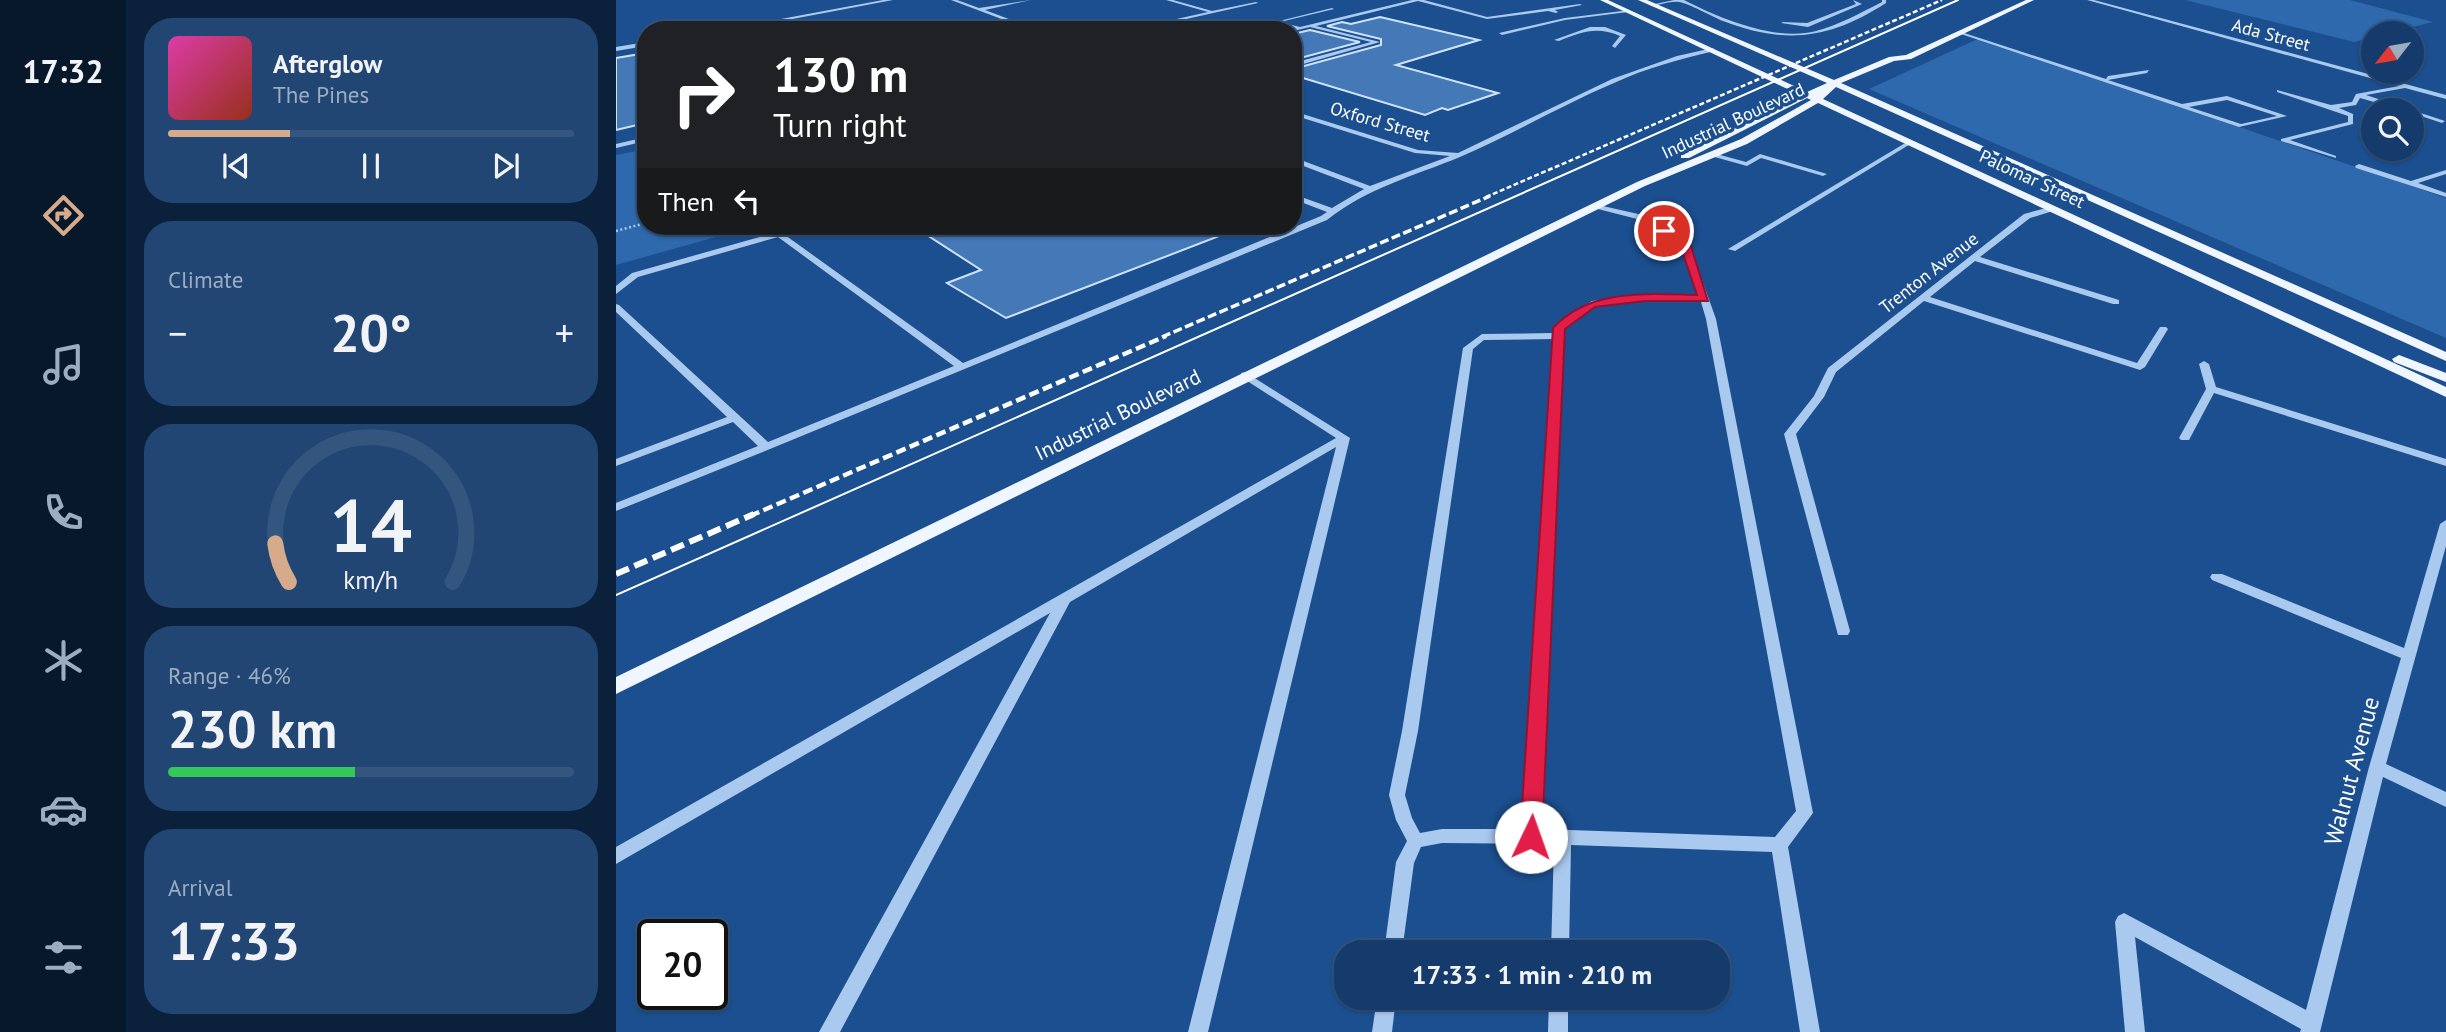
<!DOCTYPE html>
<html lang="en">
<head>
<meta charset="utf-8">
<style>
  body { margin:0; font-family:"PT Sans",sans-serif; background:#214673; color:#f1f3f6; height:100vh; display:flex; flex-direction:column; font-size:26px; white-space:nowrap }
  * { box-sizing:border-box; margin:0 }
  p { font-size:23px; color:#9dadc1 }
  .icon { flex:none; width:38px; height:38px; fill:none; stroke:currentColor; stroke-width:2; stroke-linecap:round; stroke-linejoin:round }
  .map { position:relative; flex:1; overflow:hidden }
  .panel { display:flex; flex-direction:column; gap:18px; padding:18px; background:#0b203b; width:490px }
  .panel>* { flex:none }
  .top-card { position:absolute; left:21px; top:21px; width:665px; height:214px; border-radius:28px; box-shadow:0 2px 5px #0004,0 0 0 2px #33557e; background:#202124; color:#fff; overflow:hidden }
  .needle { width:46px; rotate:239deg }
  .buttons { position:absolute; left:1745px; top:21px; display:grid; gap:14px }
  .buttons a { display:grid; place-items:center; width:63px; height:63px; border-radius:50%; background:#143b6b; box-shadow:0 2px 5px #0004,0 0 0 2px #33557e; font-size:35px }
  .speed { position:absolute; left:21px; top:919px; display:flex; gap:14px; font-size:35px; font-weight:700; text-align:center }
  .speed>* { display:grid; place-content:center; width:91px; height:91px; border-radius:50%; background:#143b6b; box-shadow:0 2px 5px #0004,0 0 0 2px #33557e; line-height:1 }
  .speed .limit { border:4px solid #111; border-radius:10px; background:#fff; color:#111 }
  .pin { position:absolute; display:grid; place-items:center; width:60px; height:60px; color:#fff; margin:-30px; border:4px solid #fff; border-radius:50%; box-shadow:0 2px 7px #0007 }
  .me { position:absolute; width:77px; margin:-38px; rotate:3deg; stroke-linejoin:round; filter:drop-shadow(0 0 5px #0008) }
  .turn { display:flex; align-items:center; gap:24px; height:147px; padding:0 21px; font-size:32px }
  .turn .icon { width:91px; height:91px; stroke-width:2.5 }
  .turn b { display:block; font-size:49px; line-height:60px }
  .then { display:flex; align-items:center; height:66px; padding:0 21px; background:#0003; gap:14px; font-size:26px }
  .big { font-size:52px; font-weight:700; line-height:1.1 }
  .panel .widget { flex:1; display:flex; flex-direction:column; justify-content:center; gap:10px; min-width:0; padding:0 24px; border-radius:28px; background:#214673 }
  .panel .dial { align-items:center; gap:0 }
  .dial svg { height:182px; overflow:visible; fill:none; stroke:#33557e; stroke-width:7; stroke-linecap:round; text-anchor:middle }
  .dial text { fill:#f1f3f6; stroke:none }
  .song { display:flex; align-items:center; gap:21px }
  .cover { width:84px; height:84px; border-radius:10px; background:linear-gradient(135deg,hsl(320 70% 55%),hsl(10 70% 35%)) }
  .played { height:7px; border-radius:4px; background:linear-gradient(90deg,#d6ab8b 30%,#33557e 30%) }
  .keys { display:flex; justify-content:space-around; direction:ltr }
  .heat { display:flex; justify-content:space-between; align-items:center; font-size:38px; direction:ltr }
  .charge { height:10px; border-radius:5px; background:linear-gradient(90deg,#34c759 46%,#33557e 0) }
  .trip { position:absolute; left:718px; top:940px; width:396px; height:70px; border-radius:28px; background:#143b6b; box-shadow:0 2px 5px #0004,0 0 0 2px #33557e; font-weight:700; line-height:70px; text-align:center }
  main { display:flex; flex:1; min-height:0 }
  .menu { display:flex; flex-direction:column; width:126px; justify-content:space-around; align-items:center; background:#08182b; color:#9dadc1 }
  .menu .icon { width:49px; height:49px }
  .menu .on { color:#d6ab8b }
  .menu b { font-size:32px; color:#f1f3f6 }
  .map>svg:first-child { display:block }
  .green { fill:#2e69ad }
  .building { fill:#4478b7; stroke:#cfe3fa; stroke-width:2 }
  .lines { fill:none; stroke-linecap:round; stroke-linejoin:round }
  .path { stroke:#a9c9ee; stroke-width:2.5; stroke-dasharray:2 2.5; stroke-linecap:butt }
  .minor { fill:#a9c9ee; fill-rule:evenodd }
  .major { fill:#f0f6ff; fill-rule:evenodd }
  .tram { stroke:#fff; stroke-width:2 }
  .rail-far3 { stroke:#fff; stroke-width:2.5; stroke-dasharray:5 2.5; stroke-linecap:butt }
  .rail-far2 { stroke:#fff; stroke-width:3.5; stroke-dasharray:9 3.5; stroke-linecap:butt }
  .rail-far1 { stroke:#fff; stroke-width:4.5; stroke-dasharray:10 4.5; stroke-linecap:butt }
  .rail { stroke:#fff; stroke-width:6; stroke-dasharray:14 6; stroke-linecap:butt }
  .route { fill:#e11d48; stroke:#92132f; stroke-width:2 }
  .labels { text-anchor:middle; stroke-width:7; stroke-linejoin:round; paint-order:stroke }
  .far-street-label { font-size:18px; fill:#fff; stroke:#1b4f8f }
  .street-label { font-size:21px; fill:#fff; stroke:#1b4f8f }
  .near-street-label { font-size:24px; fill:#fff; stroke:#1b4f8f }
</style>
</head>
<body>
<main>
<nav class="menu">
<b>17:32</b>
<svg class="icon on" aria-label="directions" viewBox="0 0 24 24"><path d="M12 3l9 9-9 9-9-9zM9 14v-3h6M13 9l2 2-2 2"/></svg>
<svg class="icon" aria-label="music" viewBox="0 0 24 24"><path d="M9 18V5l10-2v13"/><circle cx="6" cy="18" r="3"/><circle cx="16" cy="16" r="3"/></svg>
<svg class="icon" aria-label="phone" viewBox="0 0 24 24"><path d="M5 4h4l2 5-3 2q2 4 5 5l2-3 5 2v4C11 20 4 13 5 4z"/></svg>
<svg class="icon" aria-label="climate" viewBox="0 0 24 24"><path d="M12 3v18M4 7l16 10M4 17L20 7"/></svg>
<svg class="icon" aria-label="car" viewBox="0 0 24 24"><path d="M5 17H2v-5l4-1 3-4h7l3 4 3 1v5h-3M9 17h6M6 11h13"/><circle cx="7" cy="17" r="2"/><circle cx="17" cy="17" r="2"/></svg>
<svg class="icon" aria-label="filters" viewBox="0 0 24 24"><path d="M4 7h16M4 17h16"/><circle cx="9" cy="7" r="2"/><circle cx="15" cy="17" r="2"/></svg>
</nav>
<section class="panel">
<div class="widget">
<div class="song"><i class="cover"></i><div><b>Afterglow</b><p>The Pines</p></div></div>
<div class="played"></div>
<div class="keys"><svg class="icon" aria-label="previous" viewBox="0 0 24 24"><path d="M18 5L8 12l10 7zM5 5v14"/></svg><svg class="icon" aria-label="pause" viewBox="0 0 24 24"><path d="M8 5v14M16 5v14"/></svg><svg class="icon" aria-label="next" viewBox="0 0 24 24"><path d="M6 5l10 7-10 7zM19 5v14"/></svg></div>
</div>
<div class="widget"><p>Climate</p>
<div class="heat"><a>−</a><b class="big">20°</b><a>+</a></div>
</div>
<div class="widget dial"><svg viewBox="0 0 100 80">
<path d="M14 69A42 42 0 1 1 86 69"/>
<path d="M14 69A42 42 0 0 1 8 52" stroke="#d6ab8b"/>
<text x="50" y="56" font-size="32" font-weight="700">14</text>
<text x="50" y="72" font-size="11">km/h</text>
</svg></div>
<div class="widget"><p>Range · 46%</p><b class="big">230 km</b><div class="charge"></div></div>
<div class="widget"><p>Arrival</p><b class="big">17:33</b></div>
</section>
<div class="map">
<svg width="1830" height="1032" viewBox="0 0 1830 1032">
  <rect width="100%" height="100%" fill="#1b4f8f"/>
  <g class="green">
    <path d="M1569,0h165l83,22 -45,11h-15v4l-19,5z"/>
    <path d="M1364,38l466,160v140l-577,-249z"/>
    <path d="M30,149v77h109l-139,39v-110z"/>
  </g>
  <g class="building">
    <path d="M764,17l99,23 -83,25 102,28 -50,17 -6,-2 -17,7 -132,-40v-6l88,-24v-6l-54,-13 15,-4 9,2z"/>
    <path d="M694,30l50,12 -67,18v-26z"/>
    <path d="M30,53v70l-30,7v-72z"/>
    <path d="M297,226h326l1,2 -234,90 -59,-35 34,-13z"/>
  </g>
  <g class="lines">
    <path class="path" d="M0,231l30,-8"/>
    <g class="minor">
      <path d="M267,0h10l-159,30h-12z"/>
      <path d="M335,0h6l22,8 52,-8 -46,10 53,20h-7z"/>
      <path d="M550,0h7l39,11 44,-9 2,1 -121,27h-10l81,-18z"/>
      <path d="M796,0h12l63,17 93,-13 2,1 -27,5 3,2 -2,1 -8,-2 -61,8 -69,-18 -102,25 64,16 -87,25v-4l78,-21 -61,-15 -17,4 -2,-1 3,-2 -20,-4 -23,6h-9l90,-22 2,1 -54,13 20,5z"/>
      <path d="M1058,0h10c35,18 92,42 132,31 23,-6 44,-18 66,-29v-2h4v3c-56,36 -100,42 -163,18 -10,-4 -35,-18 -44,-19 -9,-1 -19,3 -27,4l-2,-1z"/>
      <path d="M1237,0l9,4 -54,23 -27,-4 2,-1 24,1 49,-19z"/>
      <path d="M1471,0h7l352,95v4l-41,-11 -39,7 79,26 -3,2 -30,-10v-3h-10l-42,-12 -4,7 -17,3 14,6v10l-63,16 46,16v2l-55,-17v-2l67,-17v-6l-71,-24v-2l54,15 21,-3 4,-8 43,-8z"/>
      <path d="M1014,10l-2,2 -63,8 -63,15 -3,-2 66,-15z"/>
      <path d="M974,27h15l21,8 -11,13 -3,-2 8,-10c-23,-10 -39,-4 -61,5l-5,-1z"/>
      <path d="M1342,31l148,48 2,-3 41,-6 -2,3 -39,7 74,24 45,-8 60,20 -48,11 -281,-94zM1611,100l50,16 -36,8 -52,-17z"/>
      <path d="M30,42v4l-30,5v-4z"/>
      <path d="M1097,48l2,3c-35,8 -69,17 -101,32 -52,22 -101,51 -154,74 -46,19 -93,31 -133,63l-557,229 -154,62v-8l142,-57 -25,-24 -117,44v-7l111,-42 -111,-105v-8l3,1 149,137 186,-76 -176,-129 -140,40 -22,17v-8l16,-13 167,-47h12l-26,9 178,128 358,-147 6,-4 -34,-13v-5l39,14 32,-19 -71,-27v-5l77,29 80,-30 -35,-3 -122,-38v-4l125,39 40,3 154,-74 65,-23z"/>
      <path d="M30,137v4l-30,7v-4z"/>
      <path d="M1291,142l5,1 -177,108 -7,-2z"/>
      <path d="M1097,153l33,9 14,-8 67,20 -4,2 -62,-18 -14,8 -36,-10 -1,-1z"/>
      <path d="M1743,164l52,17 35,-11v4l-28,9 28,10v4l-90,-29 -1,-2z"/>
      <path d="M978,204l53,12 41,25 28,78 97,494 -25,34 32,185h-20l-28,-180 -201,-7 -2,107h-18l3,-108 -112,-1 -21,4 -7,16 -12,89h-18l12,-90 11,-21 -11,-21 -7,-25 13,-64 61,-383 19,-14 72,-1 2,-7 36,-25 53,-7 54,2 -18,-52 -40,-24 -47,-12zM1029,300l56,2 5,17 90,492 -21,26 -235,-8 24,-500 31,-23zM938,339l-31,490h-81l-22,4 -8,-15 -7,-23 13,-64 55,-382 11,-9z"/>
      <path d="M1434,207h3v4l-23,7 -50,39 139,43v4h-6l-138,-43 -45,36 207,66 23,-36h6l2,2 -23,38 -5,3 -216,-69 -88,71 -12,25 -28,37 54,197 -2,4h-10l-54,-201 30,-38 14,-28 196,-154z"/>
      <path d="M1588,361l5,3 7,23 230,72v7l-232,-73 -25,47h-8l-2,-2 27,-49 -7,-25z"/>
      <path d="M629,372l105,66 -142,594h-20l148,-585 -266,155 -230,430h-21l231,-419 -434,251v-17l720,-409 -95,-61v-4z"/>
      <path d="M1830,520v26l-60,218 60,28v15l-63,-30 -63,255h-20l1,-3 -166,-92 10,95h-20l-10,-110 3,-6 6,-3 182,97 63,-243 32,-109 -189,-78 -2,-3 2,-3h10l182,74 36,-124z"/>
      <path d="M761,998h19l-4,34h-20z"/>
      <path d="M933,998h19v34h-20z"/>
    </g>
    <g class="major">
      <path d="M984,0h8l199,92 20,-9 -189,-83h9l187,80 55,-23 17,-2 120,-55h8l-123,59 -17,2 -53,22 605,269v9l-610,-274 -13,12 623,288v10l-628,-294 -71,41 -102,42 -1029,508v-17l1021,-495 104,-43 70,-39 -4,-2 -118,60h-8v-4l119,-59z"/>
      <path d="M1783,355l47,18v9l-52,-20 -2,-3z"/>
    </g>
    <path class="tram" d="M0,595l1342,-595"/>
    <path class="rail-far3" d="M870,197l456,-197"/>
    <path class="rail-far2" d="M546,337l328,-141"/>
    <path class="rail-far1" d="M134,516l416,-180"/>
    <path class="rail" d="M0,574l138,-60"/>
  </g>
  <path class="route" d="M1048,228l26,15 18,58h-63l-50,6 -30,22 -23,508 -4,7 -7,2 -8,-2 -3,-7 33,-509c37,-40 94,-34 144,-33l-17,-50 -19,-12 -2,-2z"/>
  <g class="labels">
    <g class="far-street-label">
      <text transform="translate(1655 35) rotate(15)" y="6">Ada Street</text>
      <text transform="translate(1117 121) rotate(-25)" y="6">Industrial Boulevard</text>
      <text transform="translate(764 122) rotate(16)" y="6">Oxford Street</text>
      <text transform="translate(1416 179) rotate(25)" y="6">Palomar Street</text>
      <text transform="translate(1313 273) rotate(-38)" y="6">Trenton Avenue</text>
    </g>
    <g class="street-label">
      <text transform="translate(502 415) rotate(-26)" y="7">Industrial Boulevard</text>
    </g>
    <g class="near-street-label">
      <text transform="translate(1736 771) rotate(-75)" y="8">Walnut Avenue</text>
    </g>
  </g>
</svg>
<div class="buttons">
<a><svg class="needle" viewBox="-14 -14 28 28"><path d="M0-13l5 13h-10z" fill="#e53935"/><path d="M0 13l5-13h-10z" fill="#9dadc1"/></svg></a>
<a><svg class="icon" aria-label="search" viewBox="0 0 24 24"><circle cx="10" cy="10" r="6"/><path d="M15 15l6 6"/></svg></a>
</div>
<div class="speed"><div class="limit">20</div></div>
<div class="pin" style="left:1048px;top:231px;background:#d93025"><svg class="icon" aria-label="arrive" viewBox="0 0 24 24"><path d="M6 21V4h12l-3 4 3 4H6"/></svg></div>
<svg class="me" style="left:915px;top:837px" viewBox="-20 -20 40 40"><circle r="19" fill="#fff"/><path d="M0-13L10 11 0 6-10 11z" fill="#e11d48"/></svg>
<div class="trip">17:33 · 1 min · 210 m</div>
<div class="top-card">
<div class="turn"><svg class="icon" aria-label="right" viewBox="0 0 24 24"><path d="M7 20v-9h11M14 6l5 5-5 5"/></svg><div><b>130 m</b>Turn right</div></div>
<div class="then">Then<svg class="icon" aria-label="left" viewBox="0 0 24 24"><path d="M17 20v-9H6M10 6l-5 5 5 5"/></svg></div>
</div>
</div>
</main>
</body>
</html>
